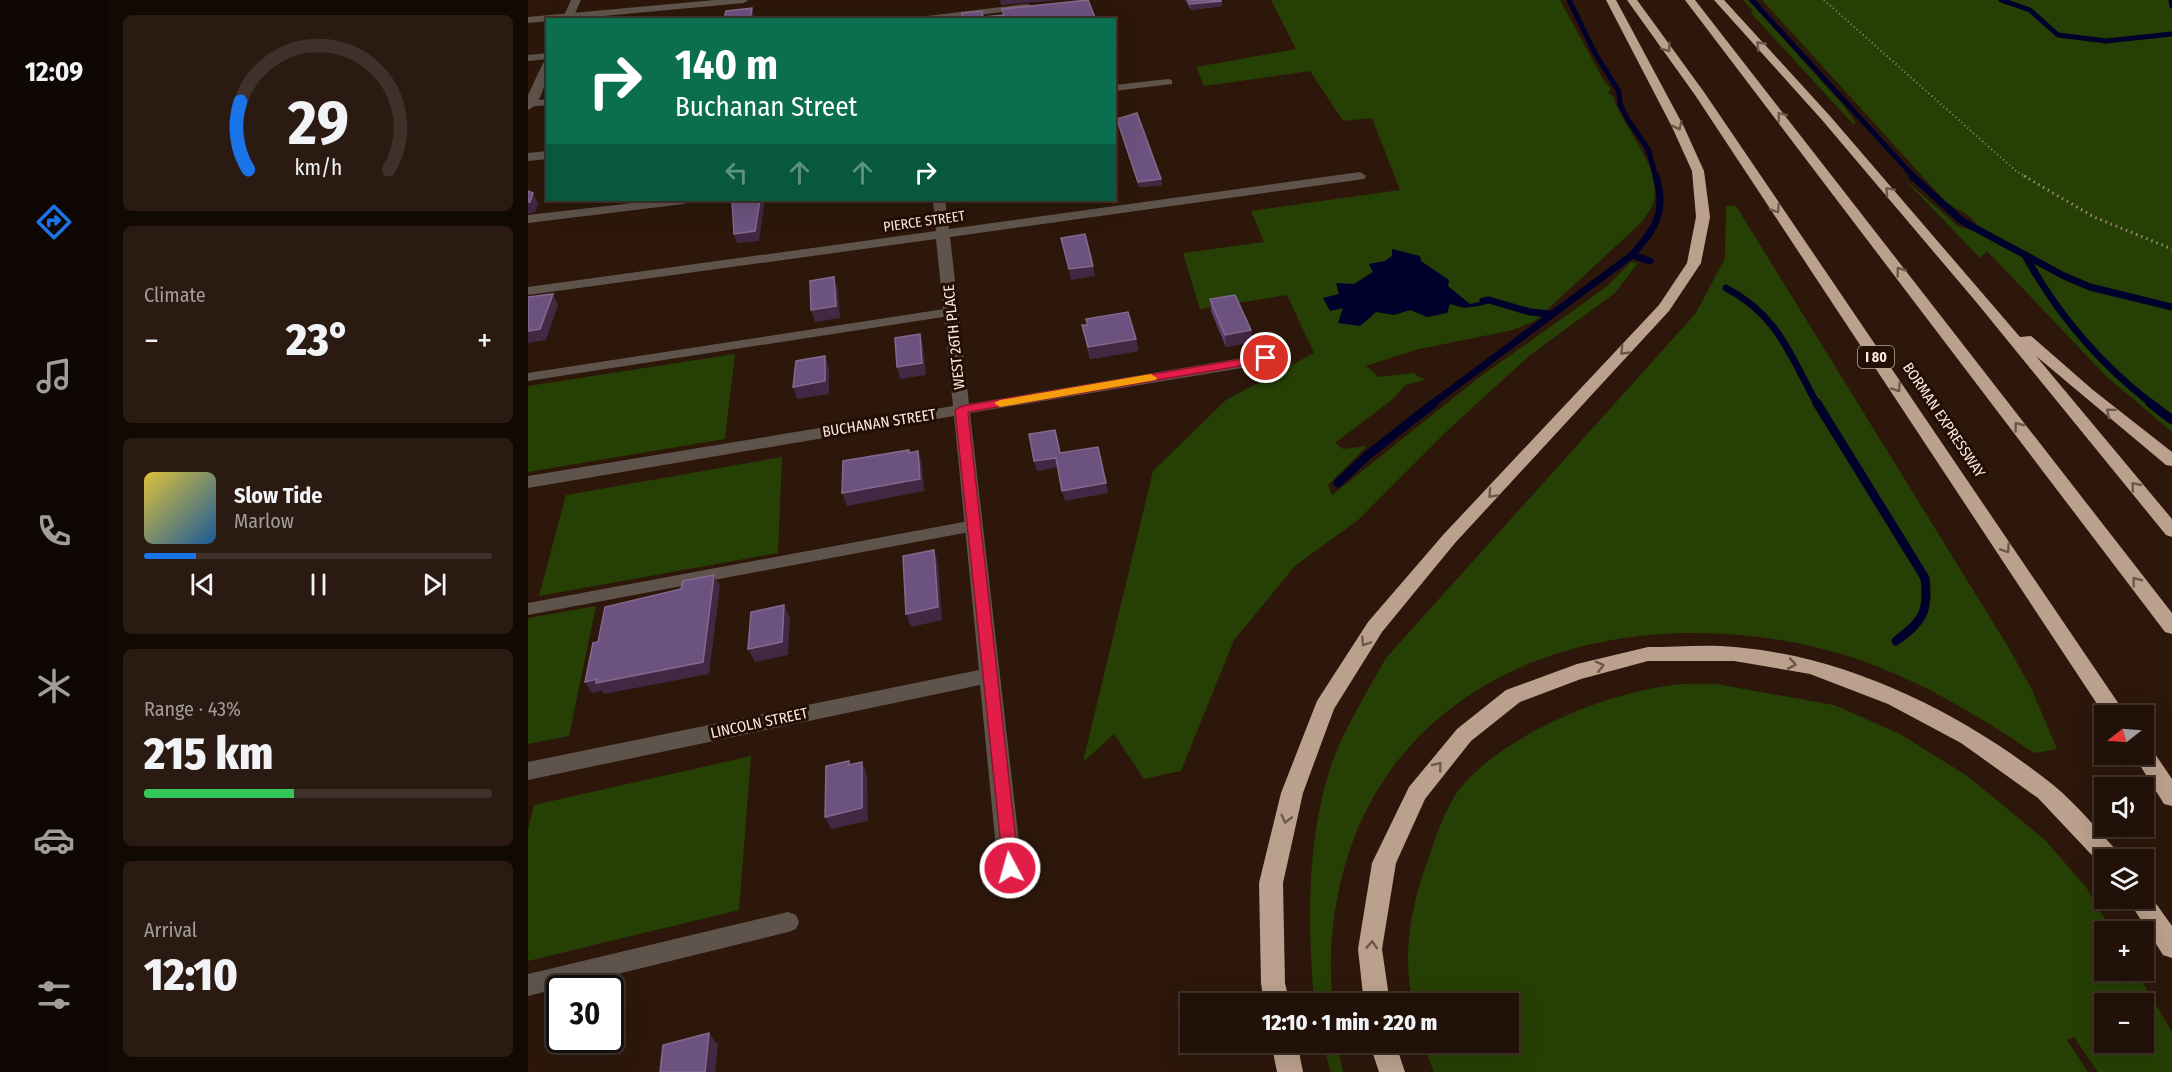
<!DOCTYPE html>
<html lang="en">
<head>
<meta charset="utf-8">
<style>
  body { margin:0; font-family:"Fira Sans Condensed",sans-serif; background:#2a1a12; color:#f1f3f6; height:100vh; display:flex; flex-direction:column; font-size:22px; white-space:nowrap }
  * { box-sizing:border-box; margin:0 }
  p { font-size:20px; color:#a29d9c }
  .icon { flex:none; width:33px; height:33px; fill:none; stroke:currentColor; stroke-width:2; stroke-linecap:round; stroke-linejoin:round }
  .map { position:relative; flex:1; overflow:hidden }
  .side { display:flex; flex-direction:column; gap:15px; padding:15px; background:#130904; width:420px }
  .side>* { flex:none }
  .guide { position:absolute; left:18px; top:18px; width:570px; height:183px; border-radius:0px; box-shadow:0 6px 24px #0002,0 0 0 2px #3f3129; background:#0b6e4f; color:#fff; overflow:hidden }
  .needle { width:39px; rotate:253deg }
  .fabs { position:absolute; left:1566px; top:705px; display:grid; gap:12px }
  .fabs a { display:grid; place-items:center; width:60px; height:60px; border-radius:0px; background:#221108; box-shadow:0 6px 24px #0002,0 0 0 2px #3f3129; font-size:30px }
  .speed { position:absolute; left:18px; top:975px; display:flex; gap:12px; font-size:30px; font-weight:700; text-align:center }
  .speed>* { display:grid; place-content:center; width:78px; height:78px; border-radius:50%; background:#221108; box-shadow:0 6px 24px #0002,0 0 0 2px #3f3129; line-height:1 }
  .speed .limit { border:3px solid #111; border-radius:9px; background:#fff; color:#111 }
  .pin { position:absolute; display:grid; place-items:center; width:51px; height:51px; color:#fff; margin:-26px; border:3px solid #fff; border-radius:50%; box-shadow:0 2px 6px #0007 }
  .me { position:absolute; width:66px; margin:-33px; rotate:354deg; stroke-linejoin:round; filter:drop-shadow(0 0 4px #0008) }
  .turn { display:flex; align-items:center; gap:21px; height:126px; padding:0 30px; font-size:27px }
  .turn .icon { width:78px; height:78px; stroke-width:2.5 }
  .turn b { display:block; font-size:42px; line-height:51px }
  .lanes { display:flex; align-items:center; height:57px; padding:0 30px; background:#0003; justify-content:center; gap:30px; direction:ltr }
  .lanes .off { opacity:.35 }
  .big { font-size:45px; font-weight:800; line-height:1.1 }
  .side .card { flex:1; display:flex; flex-direction:column; justify-content:center; gap:9px; min-width:0; padding:0 21px; border-radius:9px; background:#2a1a12 }
  .side .dial { align-items:center; gap:0 }
  .dial svg { height:156px; overflow:visible; fill:none; stroke:#3f3129; stroke-width:7; stroke-linecap:round; text-anchor:middle }
  .dial text { fill:#f1f3f6; stroke:none }
  .song { display:flex; align-items:center; gap:18px }
  .cover { width:72px; height:72px; border-radius:9px; background:linear-gradient(135deg,hsl(50 70% 55%),hsl(210 70% 35%)) }
  .played { height:6px; border-radius:3px; background:linear-gradient(90deg,#1a73e8 15%,#3f3129 15%) }
  .keys { display:flex; justify-content:space-around; direction:ltr }
  .heat { display:flex; justify-content:space-between; align-items:center; font-size:33px; direction:ltr }
  .charge { height:9px; border-radius:4px; background:linear-gradient(90deg,#34c759 43%,#3f3129 0) }
  .trip { position:absolute; left:652px; top:993px; width:339px; height:60px; border-radius:0px; background:#221108; box-shadow:0 6px 24px #0002,0 0 0 2px #3f3129; font-weight:800; line-height:60px; text-align:center }
  main { display:flex; flex:1; min-height:0 }
  .dock { display:flex; flex-direction:column; width:108px; justify-content:space-around; align-items:center; background:#0e0703; color:#a29d9c }
  .dock .icon { width:42px; height:42px }
  .dock .active { color:#1a73e8 }
  .dock b { font-size:27px; color:#f1f3f6 }
  .map>svg:first-child { display:block }
  .green { fill:#263f04; fill-rule:evenodd }
  .water { fill:#00002c }
  .lines { fill:none; stroke-linecap:round; stroke-linejoin:round }
  .stream-far2 { stroke:#00002c; stroke-width:5 }
  .stream-far1 { stroke:#00002c; stroke-width:7 }
  .stream { stroke:#00002c; stroke-width:9 }
  .path-far1 { stroke:#9b887e; stroke-width:2; stroke-dasharray:1 3; stroke-linecap:butt }
  .path { stroke:#9b887e; stroke-width:3; stroke-dasharray:1.5 4; stroke-linecap:butt }
  .lane { fill:#5f544c; fill-rule:evenodd }
  .street { fill:#5f544c; fill-rule:evenodd }
  .highway { fill:#bba08d; fill-rule:evenodd }
  .wall { fill:#5b4071 }
  .shaded-wall { fill:#412843 }
  .building { fill:#6c527e; stroke:#836a8d; stroke-width:1.5 }
  .oneway { stroke:#6f5748 }
  .route { fill:#e11d48; stroke:#92132f; stroke-width:1.5 }
  .slow { fill:#f59e0b }
  .labels { text-anchor:middle; stroke-width:6; stroke-linejoin:round; paint-order:stroke }
  .far-street-label { font-size:14px; fill:#fbeae2; stroke:#230e03 }
  .shield { fill:#230e03; stroke:#baa89f; stroke-width:1.5 }
  .shield-label { font-size:14px; font-weight:bold; fill:#fbeae2 }
  .street-label { font-size:15px; fill:#fbeae2; stroke:#230e03 }
</style>
</head>
<body>
<main>
<nav class="dock">
<b>12:09</b>
<svg class="icon active" aria-label="directions" viewBox="0 0 24 24"><path d="M12 3l9 9-9 9-9-9zM9 14v-3h6M13 9l2 2-2 2"/></svg>
<svg class="icon" aria-label="music" viewBox="0 0 24 24"><path d="M9 18V5l10-2v13"/><circle cx="6" cy="18" r="3"/><circle cx="16" cy="16" r="3"/></svg>
<svg class="icon" aria-label="phone" viewBox="0 0 24 24"><path d="M5 4h4l2 5-3 2q2 4 5 5l2-3 5 2v4C11 20 4 13 5 4z"/></svg>
<svg class="icon" aria-label="climate" viewBox="0 0 24 24"><path d="M12 3v18M4 7l16 10M4 17L20 7"/></svg>
<svg class="icon" aria-label="car" viewBox="0 0 24 24"><path d="M5 17H2v-5l4-1 3-4h7l3 4 3 1v5h-3M9 17h6M6 11h13"/><circle cx="7" cy="17" r="2"/><circle cx="17" cy="17" r="2"/></svg>
<svg class="icon" aria-label="filters" viewBox="0 0 24 24"><path d="M4 7h16M4 17h16"/><circle cx="9" cy="7" r="2"/><circle cx="15" cy="17" r="2"/></svg>
</nav>
<section class="side">
<div class="card dial"><svg viewBox="0 0 100 80">
<path d="M14 69A42 42 0 1 1 86 69"/>
<path d="M14 69A42 42 0 0 1 10 34" stroke="#1a73e8"/>
<text x="50" y="56" font-size="32" font-weight="700">29</text>
<text x="50" y="72" font-size="11">km/h</text>
</svg></div>
<div class="card"><p>Climate</p>
<div class="heat"><a>−</a><b class="big">23°</b><a>+</a></div>
</div>
<div class="card">
<div class="song"><i class="cover"></i><div><b>Slow Tide</b><p>Marlow</p></div></div>
<div class="played"></div>
<div class="keys"><svg class="icon" aria-label="previous" viewBox="0 0 24 24"><path d="M18 5L8 12l10 7zM5 5v14"/></svg><svg class="icon" aria-label="pause" viewBox="0 0 24 24"><path d="M8 5v14M16 5v14"/></svg><svg class="icon" aria-label="next" viewBox="0 0 24 24"><path d="M6 5l10 7-10 7zM19 5v14"/></svg></div>
</div>
<div class="card"><p>Range · 43%</p><b class="big">215 km</b><div class="charge"></div></div>
<div class="card"><p>Arrival</p><b class="big">12:10</b></div>
</section>
<div class="map">
<svg width="1644" height="1072" viewBox="0 0 1644 1072">
  <rect width="100%" height="100%" fill="#2d170b"/>
  <g class="green">
    <path d="M743,0h289l43,79 8,10 -3,4 5,3c10,33 48,68 41,104 -1,7 -8,15 -11,21l-108,100 -22,9 -98,20 -49,16 13,11 34,-4 12,7 -20,5 -12,14 -58,44 8,6 24,-3 -39,39 4,10 149,-119 125,-89 25,-25 7,1 -23,30 -86,63 -81,74 -90,90 -63,46 -61,74 -53,131 -37,8 -30,-45 -31,28 70,-291 73,-71 88,-47 -27,-58 -87,14 -17,-56 81,-11 -13,-31 149,-21 -28,-72 -29,3 -33,-50 -106,15 -8,-19 100,-18z"/>
    <path d="M1215,0h5l95,105 13,18 -3,1 -102,-111 2,-2z"/>
    <path d="M1234,0h410v432l-65,-55 -120,-126 -7,7 -76,-79 54,47 22,7c-4,-18 -22,-22 -35,-32z"/>
    <path d="M1198,206h10l271,439 25,45 25,59 -23,4c-58,-39 -116,-74 -183,-96 -184,-58 -420,-16 -497,181 -20,54 -27,108 -21,165h-19c-6,-76 -8,-156 15,-231 10,-34 39,-82 57,-114l310,-345 29,-55z"/>
    <path d="M207,354l-10,85 -197,33v-86z"/>
    <path d="M254,457l-4,96 -239,43 27,-101z"/>
    <path d="M68,606l-27,130 -41,8v-126z"/>
    <path d="M1188,684l118,21 66,29 66,41 78,64 42,48 26,44 -8,1v38l32,1 36,61v40h-74l-24,-35 -7,3 21,32h-654l-12,-29 87,-1v-38l-96,-1c-10,-44 -4,-86 10,-129 9,-25 18,-57 33,-80 40,-56 144,-99 210,-108 16,-3 34,-2 50,-2zM1576,1004h40v38h-40z"/>
    <path d="M223,756l-12,154 -211,51v-132l6,-24z"/>
    <path d="M794,1043h15l6,29h-12z"/>
  </g>
  <path class="water" d="M864,249l28,7 1,5 28,19 -1,6 22,18 13,-3 1,4 -19,3 -15,-4 -3,9 -20,4 -17,-7 -16,5 -18,-3 -16,14 -22,-3 5,-15 -13,3 -7,-13 16,-4 -3,-11 18,1 19,-12 -4,-8 16,-3 7,-5z"/>
  <g class="lines">
    <g class="stream-far2">
      <path d="M1041,0l26,53 24,39 1,12 8,16 20,29 8,28"/>
      <path d="M1224,0l162,177"/>
      <path d="M1473,0l29,10 28,25 48,6 66,-7"/>
      <path d="M1643,0l1,6"/>
    </g>
    <g class="stream-far1">
      <path d="M1384,176l50,45 102,55 26,11 82,20"/>
      <path d="M1104,255l18,6"/>
      <path d="M1497,255c32,59 74,108 127,149"/>
      <path d="M1198,288c52,27 64,67 91,116"/>
      <path d="M955,301l6,-1 41,12 20,2"/>
      <path d="M904,404l200,-149c23,-27 35,-41 24,-79"/>
    </g>
    <g class="stream">
      <path d="M1289,403l108,175c4,34 -2,43 -29,63"/>
      <path d="M1622,403l22,17"/>
      <path d="M810,483l30,-28 66,-52"/>
    </g>
    <path class="path-far1" d="M1296,0l192,171 11,6"/>
    <path class="path" d="M1496,176l70,41 78,32"/>
    <g class="lane">
      <path d="M187,0h33l-4,3 -216,20v-6z"/>
      <path d="M20,99v6l-20,2v-6z"/>
      <path d="M131,200h31l-6,4 -156,19v-8z"/>
      <path d="M423,308l5,1v6l-428,66v-8z"/>
      <path d="M446,520l8,6 -2,4 -452,85v-12z"/>
      <path d="M260,912l8,3 3,7 -3,7 -8,3 -260,64v-22z"/>
    </g>
    <g class="street">
      <path d="M43,0h10l-9,20h-10z"/>
      <path d="M499,4l3,1v4l-97,11h-39z"/>
      <path d="M20,53v6l-20,2v-6z"/>
      <path d="M20,60c0,14 -5,44 -20,50v-15l15,-32z"/>
      <path d="M640,79l4,1v4l-58,7v-6z"/>
      <path d="M20,151v8l-20,2v-8z"/>
      <path d="M832,172l6,4 -2,3 -414,58 19,167 297,-50 8,5 -8,5 -296,49 52,455 -4,7 -8,3 -8,-3 -4,-7 -18,-183 -452,95v-18l451,-92 -25,-254 -426,72v-12l425,-70 -17,-167 -408,56v-8l408,-56 -3,-31h12l4,29z"/>
    </g>
    <g class="highway">
      <path d="M1078,0h10l68,127 20,44 6,46 -9,46 -32,48 -214,232 -73,89 -48,77 -31,84 -20,90 2,100 5,21h-26l-3,-21 -2,-100 22,-90 36,-92 51,-79 75,-87 216,-230 28,-42 9,-46 -4,-46 -20,-44z"/>
      <path d="M1099,0h10l67,92 423,624h-22l-410,-621z"/>
      <path d="M1157,0h10l477,613v21l-7,-2z"/>
      <path d="M1186,0h10l106,116 190,221 11,-1 62,54 79,62v14l-6,-1 -130,-109 136,163v18l-6,-2 -189,-232 -155,-183z"/>
      <path d="M1120,647c28,0 58,-3 87,0 115,10 227,66 317,137 25,20 46,47 67,69l3,7h-18l-1,7 -65,-69 -77,-55 -73,-39 -78,-30 -76,-13h-86l-67,18 -61,23 -49,39 -46,58 -29,64 -14,86 8,55h-26l-6,-55 14,-86 37,-76 48,-58 49,-39 71,-26z"/>
      <path d="M1616,745l7,3 21,31v27l-8,-2 -31,-50h11z"/>
      <path d="M1616,889l3,2 25,35v32l-9,-3 -36,-57h17z"/>
      <path d="M743,1042h26l6,30h-26z"/>
      <path d="M841,1042h26l10,30h-26z"/>
    </g>
  </g>
  <g class="wall">
    <path d="M657,0h36l1,6 -31,4z"/>
    <path d="M589,119l45,66 -23,2 -21,-62z"/>
    <path d="M682,299l41,31 1,12 -26,5 -15,-36z"/>
    <path d="M558,319l50,20 2,12 -48,8 -8,-34h5z"/>
  </g>
  <g class="shaded-wall">
    <path d="M472,0h60l-59,5z"/>
    <path d="M693,1l1,5 -31,4 -1,-6z"/>
    <path d="M224,8l2,7 -1,5h-3z"/>
    <path d="M633,179l1,6 -23,2 -1,-5z"/>
    <path d="M5,193l5,10 -3,9 -7,2v-12z"/>
    <path d="M232,200h5l-6,41 -22,2 -3,-9z"/>
    <path d="M565,266l2,10 -24,4 -2,-11z"/>
    <path d="M306,277l4,12 2,29 -25,4 -4,-12z"/>
    <path d="M25,294l5,11 -12,35 -18,3v-12z"/>
    <path d="M723,330l1,12 -26,5 -1,-12z"/>
    <path d="M392,334l3,12 3,29 -26,4 -3,-12z"/>
    <path d="M608,339l2,12 -48,8 -2,-12z"/>
    <path d="M297,356l4,12v26l-32,5 -4,-12z"/>
    <path d="M390,451l4,13 2,27 -77,15 -5,-13z"/>
    <path d="M528,458l3,9 -22,4 -3,-10z"/>
    <path d="M578,483l2,10 -43,8 -3,-10z"/>
    <path d="M406,550l4,13 4,57 -31,7 -5,-13z"/>
    <path d="M186,575l6,11 -11,88 -105,20 -2,-3 -10,2 -7,-11z"/>
    <path d="M256,605l6,13 -2,37 -33,7 -7,-13z"/>
    <path d="M334,762l5,13 1,46 -37,8 -6,-12z"/>
    <path d="M181,1033l9,12 -3,27h-10z"/>
  </g>
  <g class="building">
    <path d="M560,0l8,20h-139l5,-1v-6l20,-2 1,6 21,-2 -2,-6z"/>
    <path d="M660,0h33v1l-31,3z"/>
    <path d="M224,8l-2,12h-26l2,-9z"/>
    <path d="M609,113l24,66 -23,3 -21,-63z"/>
    <path d="M0,191l5,2 -3,9h-2z"/>
    <path d="M204,200h28l-5,31 -21,3z"/>
    <path d="M557,234l8,32 -24,3 -8,-31z"/>
    <path d="M306,277l2,29 -25,4 -1,-29z"/>
    <path d="M25,294l-13,35 -12,2v-34z"/>
    <path d="M707,295l16,35 -26,5 -15,-36z"/>
    <path d="M600,312l8,27 -48,8 -6,-22h6l-2,-6z"/>
    <path d="M392,334l2,29 -25,4 -2,-29z"/>
    <path d="M297,356v25l-32,6 3,-26z"/>
    <path d="M527,430l5,23 38,-6 8,36 -44,8 -6,-33 -22,3 -5,-27z"/>
    <path d="M381,450v3l9,-2 2,28 -78,14 1,-32z"/>
    <path d="M406,550l4,57 -32,7 -3,-58z"/>
    <path d="M186,575l-11,87 -107,21 1,-4 -12,3 8,-39 5,-1 7,-35 76,-18 2,-8z"/>
    <path d="M256,605l-2,37 -34,7 3,-37z"/>
    <path d="M321,761v4l13,-3v46l-37,9 1,-51z"/>
    <path d="M181,1033l-4,39h-45l3,-27z"/>
  </g>
  <defs><path id="oneway-chevron" d="M-2-3.5L2.5 0L-2 3.5" fill="none" stroke-width="1.6" stroke-linecap="round" stroke-linejoin="round" transform="scale(1.5)"/></defs>
  <g class="oneway">
    <use href="#oneway-chevron" transform="translate(1232 45) rotate(-132)"/>
    <use href="#oneway-chevron" transform="translate(1139 48) rotate(54)"/>
    <use href="#oneway-chevron" transform="translate(1253 116) rotate(-128)"/>
    <use href="#oneway-chevron" transform="translate(1150 126) rotate(64)"/>
    <use href="#oneway-chevron" transform="translate(1361 191) rotate(-131)"/>
    <use href="#oneway-chevron" transform="translate(1248 209) rotate(57)"/>
    <use href="#oneway-chevron" transform="translate(1372 271) rotate(-127)"/>
    <use href="#oneway-chevron" transform="translate(1096 351) rotate(134)"/>
    <use href="#oneway-chevron" transform="translate(1369 388) rotate(56)"/>
    <use href="#oneway-chevron" transform="translate(1582 412) rotate(-140)"/>
    <use href="#oneway-chevron" transform="translate(1490 426) rotate(-127)"/>
    <use href="#oneway-chevron" transform="translate(1607 486) rotate(-129)"/>
    <use href="#oneway-chevron" transform="translate(964 494) rotate(133)"/>
    <use href="#oneway-chevron" transform="translate(1478 549) rotate(56)"/>
    <use href="#oneway-chevron" transform="translate(1608 581) rotate(-127)"/>
    <use href="#oneway-chevron" transform="translate(837 642) rotate(123)"/>
    <use href="#oneway-chevron" transform="translate(1264 664) rotate(10)"/>
    <use href="#oneway-chevron" transform="translate(1072 666) rotate(-14)"/>
    <use href="#oneway-chevron" transform="translate(910 766) rotate(-51)"/>
    <use href="#oneway-chevron" transform="translate(758 819) rotate(104)"/>
    <use href="#oneway-chevron" transform="translate(844 945) rotate(-86)"/>
  </g>
  <path class="route" d="M738,355l5,3 -1,3 -302,51 51,456 -3,6 -6,2 -6,-2 -49,-464 7,-4z"/>
  <path class="slow" d="M623,374l6,4 -1,2 -156,27 -6,-4 6,-3z"/>
  <g class="labels">
    <g class="far-street-label">
      <text transform="translate(396 221) rotate(-8)" y="5">PIERCE STREET</text>
    </g>
    <rect class="shield" x="1330" y="346" width="36" height="22" rx="4.5"/>
    <g class="shield-label">
      <text x="1348" y="362">I 80</text>
    </g>
    <g class="street-label">
      <text transform="translate(426 337) rotate(-96)" y="5">WEST 26TH PLACE</text>
      <text transform="translate(1416 420) rotate(56)" y="5">BORMAN EXPRESSWAY</text>
      <text transform="translate(351 423) rotate(-9)" y="5">BUCHANAN STREET</text>
      <text transform="translate(231 723) rotate(-12)" y="5">LINCOLN STREET</text>
    </g>
  </g>
</svg>
<div class="fabs">
<a><svg class="needle" viewBox="-14 -14 28 28"><path d="M0-13l5 13h-10z" fill="#e53935"/><path d="M0 13l5-13h-10z" fill="#a29d9c"/></svg></a>
<a><svg class="icon" aria-label="sound" viewBox="0 0 24 24"><path d="M4 9h4l5-4v14l-5-4H4zM17 9q2 3 0 6"/></svg></a>
<a><svg class="icon" aria-label="layers" viewBox="0 0 24 24"><path d="M12 4l9 5-9 5-9-5zM3 14l9 5 9-5"/></svg></a>
<a>+</a>
<a>−</a>
</div>
<div class="speed"><div class="limit">30</div></div>
<div class="pin" style="left:738px;top:358px;background:#d93025"><svg class="icon" aria-label="arrive" viewBox="0 0 24 24"><path d="M6 21V4h12l-3 4 3 4H6"/></svg></div>
<svg class="me" style="left:482px;top:868px" viewBox="-20 -20 40 40"><circle r="17" fill="#e11d48" stroke="#fff" stroke-width="3"/><path d="M0-11L8 9 0 5-8 9z" fill="#fff"/></svg>
<div class="trip">12:10 · 1 min · 220 m</div>
<div class="guide">
<div class="turn"><svg class="icon" aria-label="right" viewBox="0 0 24 24"><path d="M7 20v-9h11M14 6l5 5-5 5"/></svg><div><b>140 m</b>Buchanan Street</div></div>
<div class="lanes"><svg class="icon off" aria-label="left" viewBox="0 0 24 24"><path d="M17 20v-9H6M10 6l-5 5 5 5"/></svg><svg class="icon off" aria-label="ahead" viewBox="0 0 24 24"><path d="M12 20V5M6 11l6-6 6 6"/></svg><svg class="icon off" aria-label="ahead" viewBox="0 0 24 24"><path d="M12 20V5M6 11l6-6 6 6"/></svg><svg class="icon" aria-label="right" viewBox="0 0 24 24"><path d="M7 20v-9h11M14 6l5 5-5 5"/></svg></div>
</div>
</div>
</main>
</body>
</html>
